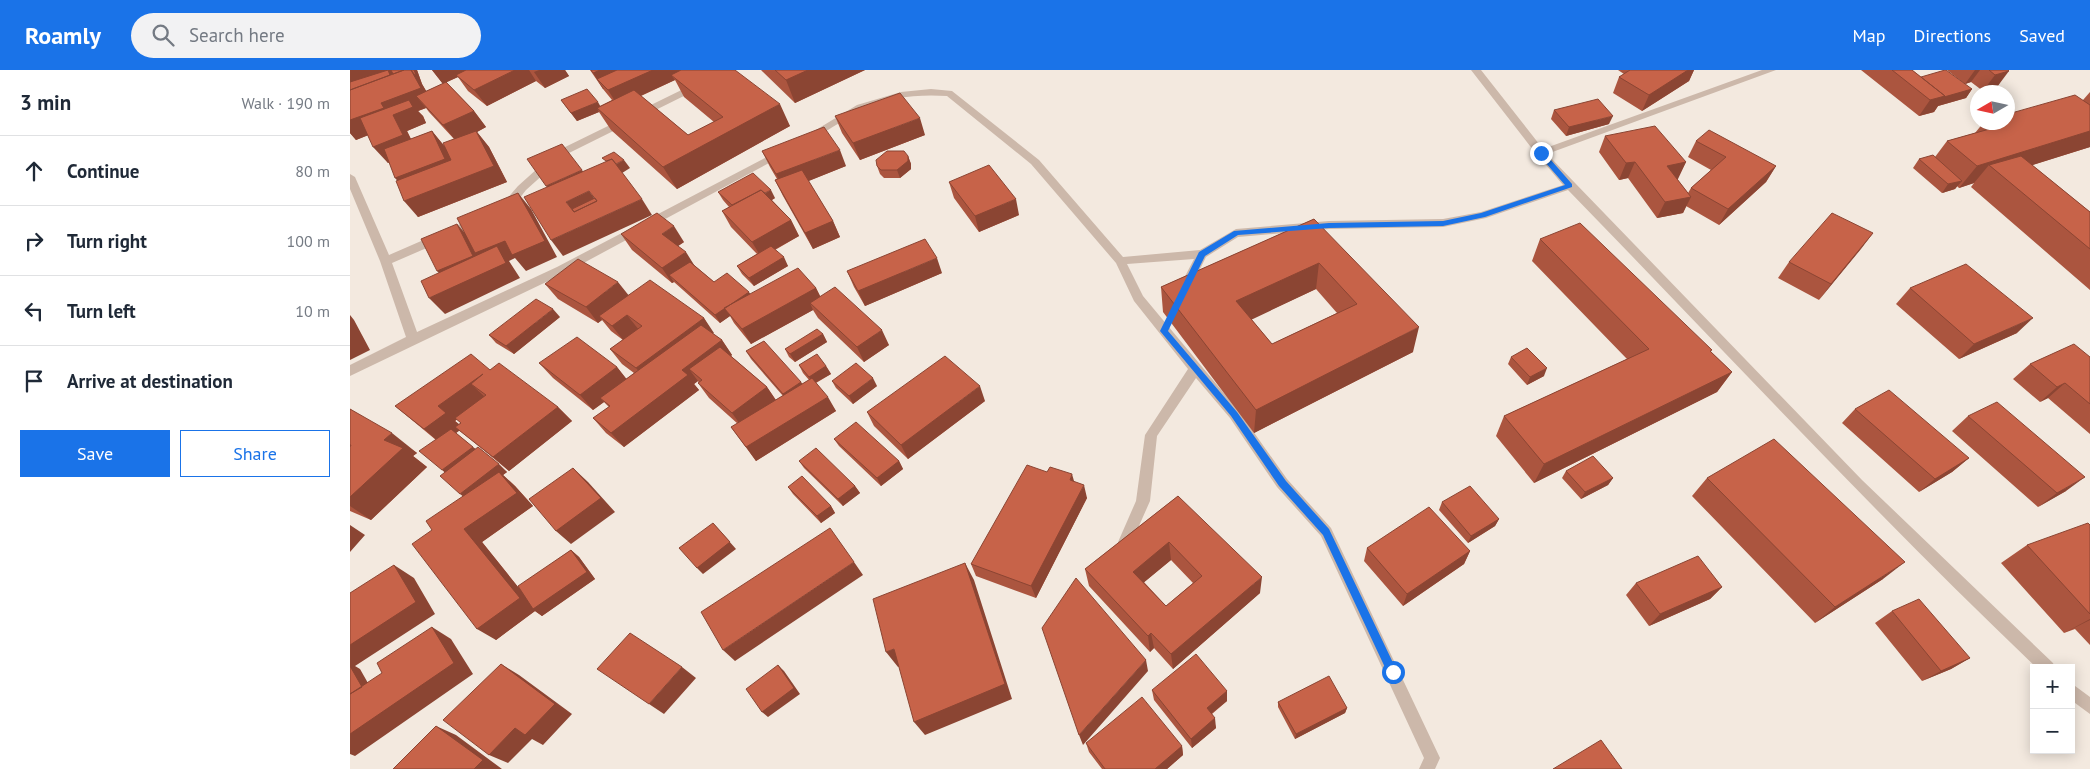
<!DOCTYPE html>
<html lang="en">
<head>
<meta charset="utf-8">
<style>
	body { margin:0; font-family:"PT Sans",sans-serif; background:#f2f2f3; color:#1f2937 }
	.controls { position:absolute; right:15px; bottom:15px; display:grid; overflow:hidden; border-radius:0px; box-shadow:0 2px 12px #0003 }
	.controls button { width:45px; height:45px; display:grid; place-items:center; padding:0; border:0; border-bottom:1px solid #e0e1e3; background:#fff; color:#1f2937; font:25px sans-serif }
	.compass { position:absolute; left:1620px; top:15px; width:45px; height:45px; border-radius:50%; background:#fff; box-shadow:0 2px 12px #0003; rotate:261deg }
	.stop { position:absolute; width:15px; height:15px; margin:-11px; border:4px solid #1a73e8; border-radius:50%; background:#fff }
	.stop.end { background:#1a73e8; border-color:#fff; box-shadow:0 1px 5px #0008 }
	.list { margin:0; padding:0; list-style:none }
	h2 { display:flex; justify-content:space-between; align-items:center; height:65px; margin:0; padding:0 20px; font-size:21px }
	h2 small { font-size:16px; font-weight:400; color:#747a83 }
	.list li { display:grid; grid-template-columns:32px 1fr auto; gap:15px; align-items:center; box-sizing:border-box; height:70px; padding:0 20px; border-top:1px solid #e0e1e3 }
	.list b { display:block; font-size:19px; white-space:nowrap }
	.list em { font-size:16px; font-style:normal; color:#747a83 }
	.actions { display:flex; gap:10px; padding:15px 20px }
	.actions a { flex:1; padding:11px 0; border:1px solid #1a73e8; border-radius:0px; text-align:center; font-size:18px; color:#1a73e8 }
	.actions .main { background:#1a73e8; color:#fff }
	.icon { flex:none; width:28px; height:28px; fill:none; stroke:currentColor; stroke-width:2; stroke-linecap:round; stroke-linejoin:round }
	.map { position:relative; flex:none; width:1740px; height:699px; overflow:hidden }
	header { display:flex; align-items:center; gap:30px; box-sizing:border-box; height:70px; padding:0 25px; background:#1a73e8; color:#fff }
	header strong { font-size:24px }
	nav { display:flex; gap:28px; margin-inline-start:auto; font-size:18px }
	.search { width:350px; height:45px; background:#f2f2f3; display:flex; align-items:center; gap:12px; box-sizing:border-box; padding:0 18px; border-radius:28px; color:#747a83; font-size:19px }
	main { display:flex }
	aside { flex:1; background:#fff }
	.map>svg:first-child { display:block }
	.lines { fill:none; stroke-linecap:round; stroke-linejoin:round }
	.minor { fill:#ccb8aa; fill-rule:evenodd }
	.wall { fill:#ab553f; fill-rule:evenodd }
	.shaded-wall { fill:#8b4533 }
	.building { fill:#c76349; stroke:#8b4533; fill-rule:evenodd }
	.route { fill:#1a73e8 }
</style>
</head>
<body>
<header>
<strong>Roamly</strong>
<div class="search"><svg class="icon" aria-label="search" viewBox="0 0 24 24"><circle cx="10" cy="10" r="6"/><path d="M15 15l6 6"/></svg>Search here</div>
<nav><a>Map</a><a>Directions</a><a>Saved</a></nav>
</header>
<main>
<aside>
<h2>3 min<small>Walk · 190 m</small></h2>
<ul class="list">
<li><svg class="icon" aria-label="ahead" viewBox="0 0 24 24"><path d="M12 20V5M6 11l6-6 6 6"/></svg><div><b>Continue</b></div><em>80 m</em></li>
<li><svg class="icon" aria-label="right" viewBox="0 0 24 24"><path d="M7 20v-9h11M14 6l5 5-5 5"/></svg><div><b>Turn right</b></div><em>100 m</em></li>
<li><svg class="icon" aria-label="left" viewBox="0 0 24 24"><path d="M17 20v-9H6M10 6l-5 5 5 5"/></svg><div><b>Turn left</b></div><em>10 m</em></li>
<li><svg class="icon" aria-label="arrive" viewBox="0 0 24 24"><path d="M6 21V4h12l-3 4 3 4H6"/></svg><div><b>Arrive at destination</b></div></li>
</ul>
<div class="actions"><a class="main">Save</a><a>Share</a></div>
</aside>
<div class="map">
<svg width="1740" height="699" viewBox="0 0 1740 699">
	<rect width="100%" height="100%" fill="#f3e9df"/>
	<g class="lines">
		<path class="minor" d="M365,0H376L362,12L215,85L176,120L162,138H154V132L168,116L207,81L356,8Z
			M1121,0H1131L1193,79L1412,0H1426L1197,84L1512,410L1703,593L1705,598H1687C1525,444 1374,280 1218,120L1136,148L1093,157L979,159L888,167L856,187L840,219L836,220L830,216L844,189L777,194L793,226L888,340L937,409L981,458L1090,688L1085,699H1069L1074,688L971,466L927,417L880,348L846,308L807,366L800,431L777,483L772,485L767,483L765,479L786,431L795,365L838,299L784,231L766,193L681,94L597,26C569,24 537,27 512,40C496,48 480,59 465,68L461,69L456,66L507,35L551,22L581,19L602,21L689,90L773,187L850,180L886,159L979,151L1093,149L1131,142L1213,115L1180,76Z
			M430,80L434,81V85L215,203L0,306V295L56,267L30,191L0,119V104L5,107L39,185L124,148L128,147L133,151L132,154L42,193L67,262L207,197Z
			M1721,613L1740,627V644L1721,630Z"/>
	</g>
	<path class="wall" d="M0,0H67L72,14L76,21L93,14L82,0H215L219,6L195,18L186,11L137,36L118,21L108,7L96,12L124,41L136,57L127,62L139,77L157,112L68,147L47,110L39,92L38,93L18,65L6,70L0,63ZM76,38L79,42L104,69L94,76L82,61L61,69L57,61L76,53L73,46L68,41Z
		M240,0H385L440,56L327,119L261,60L249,42L227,51L217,38L211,30L250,36L262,30L253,19ZM325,10L334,27L364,52L338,65L291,26Z
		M411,0H515L445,33Z
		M1268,0H1344L1339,11L1292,41L1263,23L1269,7L1274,4Z
		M1511,0H1562L1571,7L1622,19L1616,28L1588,36L1584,42L1569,46Z
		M1597,0H1658L1647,17L1633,21L1621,12L1615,14Z
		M1740,22V77L1682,95L1740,142V220L1621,117L1624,113L1609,118L1607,116L1605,119L1592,123L1563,98L1569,89L1585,87L1597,71L1625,63L1634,52H1658L1733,30Z
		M1204,40L1259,54L1216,66L1201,49Z
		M485,46L575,65L510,90L492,63Z
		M1255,66L1336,92L1327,109L1338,123L1341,118L1361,100L1338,87L1346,71L1426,96L1416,112L1369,155L1336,136L1333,143L1307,148L1278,108L1269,110L1249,82Z
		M412,81L496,96L458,111L483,151L490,167L463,179L433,126L425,110L427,109L420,97Z
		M558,86L561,94V99L550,108H534L530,104L527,96Z
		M599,112L669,145L629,162L604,128Z
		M368,122L425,128L422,130L441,150L449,166L425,180L438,196L404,216L392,204L387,196L407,184L381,157L372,141L379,137L373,130Z
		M964,149L1063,282L904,363L813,242L811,217ZM966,219L987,243L922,274L901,249Z
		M1523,163L1469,230L1428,208L1439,192Z
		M271,164L334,172L328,176L344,195L364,212L400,224L466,218L470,226L539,275L514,292L468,248L463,240L401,274L384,253L380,246L370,253L324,212L322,213L282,180Z
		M1190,169L1361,282L1382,302L1367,322L1184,413L1146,366L1154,346L1277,289L1182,191Z
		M497,201L592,203L515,236L504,217Z
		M195,214L278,225L354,248L363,264L372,270L382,285L381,286L417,317L426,330L433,326L401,289L396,281L451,312L452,314L459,310L453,303L449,295L476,296L481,304L466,313L486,341L406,391L381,357L388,354L359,328L348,313H349L348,311L344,314L349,320L274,377L256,363L243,348L259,337L254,332L243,340L203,308L189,293L267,297L276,309L284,303L272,294L260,279L273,270L261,261L252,250L248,253L208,229Z
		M1560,218L1667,263L1609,289L1546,234Z
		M210,247L164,284L146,273L139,265Z
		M473,264L477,272L445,292L439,287L435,279Z
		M1161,287L1194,306L1177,315L1158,294Z
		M1740,287V364L1698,328L1690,332L1663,309L1680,294Z
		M140,300L208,337L222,351L159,401L109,360L106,363L125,379L157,402L153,405L165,416L183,436L132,472L168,517L221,480L229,487L245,509L192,546L185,541L146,570L82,460L113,426L94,402L86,370L45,336ZM107,349L111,353L109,354L105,351Z
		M482,311L527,316L503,334L486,318Z
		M635,331L558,389L524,356L517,342Z
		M0,339L67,383L63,386L77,397L21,450L0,441Z
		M1505,339L1619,388L1602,402L1569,422L1492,353Z
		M1618,346L1716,421L1688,437L1602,361Z
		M484,369L549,391L553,399L531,416L489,376Z
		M449,391L505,416L510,423L493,436L454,398Z
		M1216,401L1263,408L1258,415L1231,429L1212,408Z
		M1357,408L1533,509L1465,553L1342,426Z
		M724,411L737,428L686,528L626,506L621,494Z
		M438,417L481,436L485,443L471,453L443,424Z
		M828,426L910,523L823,599L804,578L800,582L739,516L735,499ZM821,490L843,513L816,536L794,512Z
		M1092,432L1149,449L1145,456L1118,473L1089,440Z
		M1740,455V575L1725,559L1714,563L1651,493L1677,475Z
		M1017,478L1120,481L1114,494L1053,536L1014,491Z
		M1286,513L1372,517L1360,529L1299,556L1276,525Z
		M1542,541L1620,588L1601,599L1572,611L1525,553Z
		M802,620L877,621V631L862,644L866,658L842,678L804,630Z
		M928,632L997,638L995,643L945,669L928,637Z
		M736,673L832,676L833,685L817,699H752L739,682Z"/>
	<path class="shaded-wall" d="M0,0H67L72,14L84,34L66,26L76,38L68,41L73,46L76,53L57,61L67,82L38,93L23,77L47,54L6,70L0,63Z
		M82,0H123L106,5L108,7L93,14Z
		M165,0H179L186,11L137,36L124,20Z
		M189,0H215L219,6L195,18L184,2Z
		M250,0H345L321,5L325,10L268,36L258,20L247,9L254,19H253L243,3Z
		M458,0H515L445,33L436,10Z
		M1338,0H1344L1339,11L1292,41L1299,25Z
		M1625,0H1630L1621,12L1615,14Z
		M1659,1L1647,17L1633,21L1645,5Z
		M1622,19L1616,28L1588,36L1584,42L1569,46L1580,30Z
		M248,32L253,41L247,38L249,42L227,51L221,43Z
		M430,34L440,56L327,119L313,97Z
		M124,41L136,57L127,62L139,77L157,112L68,147L54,131L144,96L106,71L93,55Z
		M1263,46L1259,54L1216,66L1219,57Z
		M570,48L575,65L510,90L503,73Z
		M82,61L96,78L108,105L60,124L45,108Z
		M1740,61V77L1651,105L1639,95L1624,113L1609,118L1627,96Z
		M490,80L496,96L434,121L426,104Z
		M558,86L561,94V99L550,108L547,100Z
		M274,90L280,98L269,105L263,96Z
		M1285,92L1278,108L1269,110L1276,93Z
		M1336,92L1328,109L1309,112L1317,96Z
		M1426,96L1416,112L1369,155L1378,139Z
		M232,100L243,116L208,132L196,116Z
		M1612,111L1605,119L1592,123L1598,114Z
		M421,120L425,128L391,148L386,139Z
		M239,121L251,137L228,148L216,132Z
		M168,123L181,139L207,187L176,201L165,188L159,191L170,208L95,244L79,228L102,217L87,201L107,154L121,170Z
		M1341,127L1333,143L1307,148L1315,132Z
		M292,129L302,145L213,186L201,170Z
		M666,129L669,145L629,162L625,146Z
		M441,150L449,166L411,187L402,172Z
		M483,151L490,167L463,179L455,163Z
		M324,156L334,172L322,180L312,164Z
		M1523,163L1511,179L1469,230L1481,214Z
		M336,182L346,198L319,205L324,212L322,213L312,198Z
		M434,187L438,196L404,216L399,208Z
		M587,188L592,203L515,236L508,221Z
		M969,193L966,219L886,257V231Z
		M268,212L280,227L249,246L252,250L248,253L236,237Z
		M466,218L474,234L460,233L463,240L401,274L392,259Z
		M399,222L404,230L375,238Z
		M375,238L380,246L370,253L365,245Z
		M203,239L210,247L164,284L156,276Z
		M0,245L4,250L20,280L0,290Z
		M277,245L289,260L274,271L262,256Z
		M354,248L364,263L298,313L286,298Z
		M1683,248L1667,263L1609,289L1624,274Z
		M1069,257L1063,282L904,363L906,340Z
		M532,260L539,275L514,292L507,277Z
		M473,264L477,272L445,292L440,284Z
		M372,270L382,285L351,309L339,299L348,311L344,314L349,320L274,377L261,363L332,300Z
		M476,296L481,304L463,314L459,307Z
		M267,297L279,312L250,328L254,332L243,340L230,325Z
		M1197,298L1194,306L1177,315L1180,307Z
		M1382,302L1367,322L1184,413L1194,394Z
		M133,304L121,314L136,328L105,351L113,358L91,374L74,359L88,336Z
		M523,308L527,316L503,334L499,326Z
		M451,312L456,320L437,332L433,324Z
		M1715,313L1698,328L1690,332L1707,317Z
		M630,316L635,331L558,389L551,375Z
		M417,317L427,332L392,357L382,343Z
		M478,327L486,341L406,391L396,377Z
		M208,337L222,351L159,401L143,387Z
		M42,363L67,383L63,386L77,397L21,450L0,436V427L34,370Z
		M123,377L132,384L101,407L92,400Z
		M1619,388L1602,402L1569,422L1585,409Z
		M549,391L553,399L531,416L527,408Z
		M149,394L157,402L153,405L165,416L183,436L132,472L185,538L221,480L229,487L245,509L192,546L185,541L146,570L127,559L114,459L119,431L110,424Z
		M223,398L238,412L265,442L221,474L206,461Z
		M722,404L726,418L720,410Z
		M1735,407L1716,421L1688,437L1707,423Z
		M1263,408L1258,415L1231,429L1235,422Z
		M734,415L737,428L686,528L681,516Z
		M505,416L510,423L493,436L488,429Z
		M481,436L485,443L471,453L467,446Z
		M1149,449L1145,456L1118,473L1121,466Z
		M363,453L386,479L353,504L347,498Z
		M0,455L15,465L0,482Z
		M819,472L821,490L786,519L783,502Z
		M1120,481L1114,494L1053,536L1057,524Z
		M504,492L513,505L385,591L373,580Z
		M1555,492L1533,509L1465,553L1485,537Z
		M615,493L624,510L662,629L575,665L564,652Z
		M44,495L64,508L85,544L5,596L10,599L27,629L0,647V575Z
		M912,507L910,523L823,599L821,584Z
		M1372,517L1360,529L1299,556L1310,544Z
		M1740,549V550L1714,563Z
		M82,557L101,569L123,604L5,686L0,684V664Z
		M801,563L804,578L800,582L798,566Z
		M544,579L555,594L548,597L536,582Z
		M1620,588L1601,599L1572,611L1591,601Z
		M796,590L798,601L733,675L729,665Z
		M151,594L169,605L222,644L193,675L182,669L158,693L139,685Z
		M428,595L434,601L450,624L418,647L412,642Z
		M332,597L346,608L314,644L299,634Z
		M877,621V631L857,647V638Z
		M997,638L995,643L945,669L946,664Z
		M865,648L866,658L842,678L841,669Z
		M86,656L106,665L152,699H124Z
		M832,676L833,685L817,699H805Z"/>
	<path class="building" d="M38,0L40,5L0,20V12Z
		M41,0H54L43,4Z
		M54,0H61L71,18L31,33L34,38L0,50V20Z
		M61,0H64L66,5H65Z
		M116,0H165L124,20L106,5Z
		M241,0H250L243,3Z
		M267,0H303L258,20L247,9Z
		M331,0H385L430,34L313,97L247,38L284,20L338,65L373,47L321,5Z
		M425,0H458L436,10Z
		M1280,0H1338L1299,25L1269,7Z
		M1542,0H1562L1595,26L1580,30Z
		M1595,0H1596L1622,19L1594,27L1595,26L1571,7Z
		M1639,0H1658L1659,1L1645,5Z
		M96,12L124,41L93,55L66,26Z
		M237,19L248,32L221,43L211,30Z
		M550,23L570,48L503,73L485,46Z
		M1725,25L1740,35V61L1627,96L1597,71L1643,58L1637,52H1658V44Z
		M1248,29L1263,46L1219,57L1204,40Z
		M59,30L63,37L43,45L53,65L23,77L10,48Z
		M1305,56L1336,92L1317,96L1341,127L1315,132L1285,92L1276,93L1255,66Z
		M474,57L490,80L426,104L412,81Z
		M1359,60L1426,96L1378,139L1341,118L1376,87L1346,71Z
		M82,61L95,89L45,108L34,79Z
		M126,61L144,96L54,131L46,111L101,90L93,73Z
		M212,74L232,100L196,116L177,89Z
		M537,81H554L558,86V91L547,100H531L527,96L526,90Z
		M264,82L274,90L266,94L262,89L256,91L252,88Z
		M1583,85L1612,111L1598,114L1569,89Z
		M1671,86L1740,142V179L1639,95Z
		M262,89L292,129L201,170L174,127ZM239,121L247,131L224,142L216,132Z
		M639,95L666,129L625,146L599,112Z
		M452,100L483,151L455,163L425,110Z
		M403,103L421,120L415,123L411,120L382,135L368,122Z
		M411,120L441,150L402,172L372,141Z
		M168,123L195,171L162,185L155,171L125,183L107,148Z
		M245,128L247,131L224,142L222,139Z
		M307,143L324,156L312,164L336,182L312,198L271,164Z
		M1482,143L1523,163L1481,214L1439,192Z
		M964,149L1069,257L906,340L811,217ZM969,193L1007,234L922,274L886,231Z
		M1230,153L1362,280L1360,281L1382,302L1194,394L1154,346L1299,279L1190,169Z
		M107,154L123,186L87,201L71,169Z
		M575,169L587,188L508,221L497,201Z
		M147,176L156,193L79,228L71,211Z
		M421,176L434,187L399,208L387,196Z
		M228,189L268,212L236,237L195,214Z
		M340,192L364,212L377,203L399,222L365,245L319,205Z
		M1616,194L1683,248L1624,274L1560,218Z
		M448,198L466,218L392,259L374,238Z
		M300,210L354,248L286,298L260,279L292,256L277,245L262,256L249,246Z
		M485,217L532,260L507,277L460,233Z
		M186,229L203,239L156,276L139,265Z
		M351,255L372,270L332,300L338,305L261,363L243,348L260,336L250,328Z
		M467,259L473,264L440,284L435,279Z
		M227,267L267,297L230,325L189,293Z
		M414,271L451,312L433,324L396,281Z
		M1724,274L1740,287V334L1715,313L1707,317L1680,294Z
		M370,277L417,317L382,343L348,313L352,310L339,299Z
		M1177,278L1197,298L1180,307L1161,287Z
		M121,284L140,300L149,293L208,337L143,387L105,357L111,353L105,348L136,325L121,314L133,304L88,336L96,343L74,359L45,336Z
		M467,284L476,296L459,307L449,295Z
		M595,286L630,316L551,375L517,342Z
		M506,293L523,308L499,326L482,311Z
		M462,308L478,327L396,377L381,357Z
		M1539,320L1619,388L1585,409L1505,339Z
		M1647,332L1735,407L1707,423L1618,346Z
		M0,339L42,363L34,370L53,378L0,427V377L1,375H0Z
		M506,352L549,391L527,408L484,369Z
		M101,359L123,377L92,400L69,381Z
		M1424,369L1555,492L1485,537L1357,408Z
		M128,377L149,394L110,424L90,406Z
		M466,378L505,416L488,429L449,391Z
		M1243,386L1263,408L1235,422L1216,401Z
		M677,395L697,402L700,397L722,404L720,410L734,415L681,516L621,494Z
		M223,398L251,428L206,461L179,429Z
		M149,402L167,423L114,459L170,528L127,559L62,474L82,460L76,451Z
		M452,406L481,436L467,446L438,417Z
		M1120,416L1149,449L1121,466L1092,432Z
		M828,426L912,507L821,584L801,563L798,566L735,499ZM819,472L852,506L816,536L783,502Z
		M1079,437L1120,481L1057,524L1017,478Z
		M363,453L380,472L347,498L329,478Z
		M1738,453L1740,455V544L1677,475Z
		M480,458L504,492L373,580L351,542Z
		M221,480L237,502L183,539L168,516Z
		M1348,486L1372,517L1310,544L1286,513Z
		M615,493L655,614L564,652L544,579L536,582L523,529Z
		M44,495L66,532L0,575V523Z
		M726,508L796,590L729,665L692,558Z
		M1569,529L1620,588L1591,601L1542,541Z
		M82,557L104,593L0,664V624L32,603L27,593Z
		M280,563L332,597L299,634L247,599Z
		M846,584L877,621L857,638L865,648L841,669L802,620Z
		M151,594L205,634L175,665L165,658L139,685L93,650Z
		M428,595L444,618L412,642L396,619Z
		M0,596L12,617L0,624Z
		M979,606L997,638L946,664L928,632Z
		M792,627L832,676L805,699H755L736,673Z
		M86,656L133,690L124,699H43Z
		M1251,670L1272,699H1203Z"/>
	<path class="route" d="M1188,81H1193L1222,114V117L1135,147L1093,156L979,158L888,165L855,186L818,261L887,342L936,411L979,459L1046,599V606L1043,607L1039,606L973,465L929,416L881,346L810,261L849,182L884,161L979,153L1093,151L1131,143L1215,115L1188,84Z"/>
</svg>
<div class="controls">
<button>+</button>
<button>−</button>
</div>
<svg class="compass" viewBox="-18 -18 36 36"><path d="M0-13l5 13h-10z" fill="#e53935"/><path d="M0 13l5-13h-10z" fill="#747a83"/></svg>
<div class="stop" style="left:1043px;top:602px"></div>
<div class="stop end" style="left:1191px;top:83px"></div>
</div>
</main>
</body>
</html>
